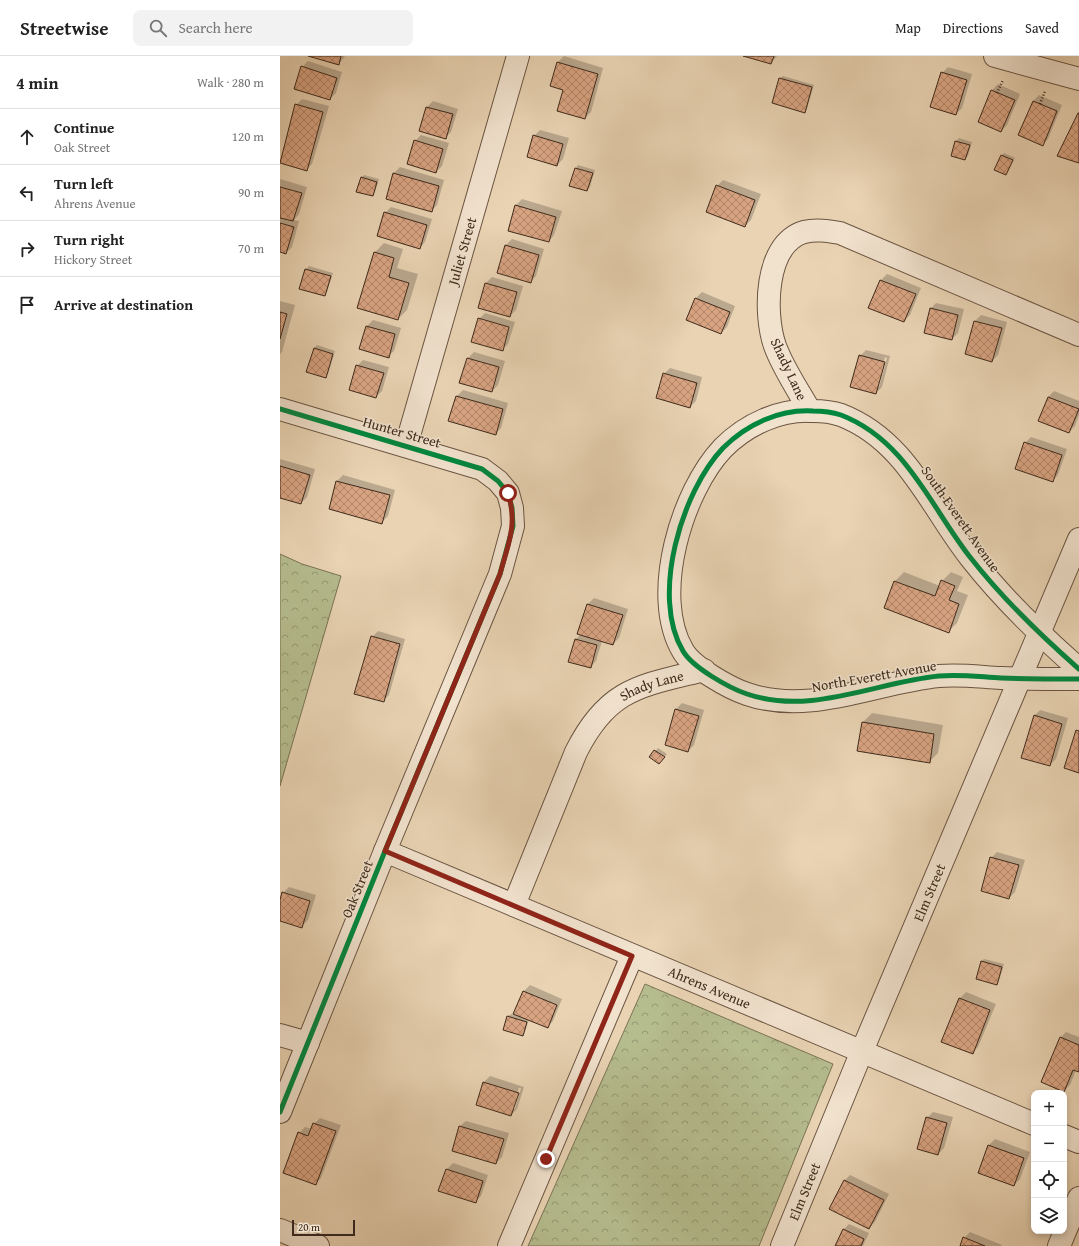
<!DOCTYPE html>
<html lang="en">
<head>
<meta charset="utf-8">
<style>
	body { margin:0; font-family:"Gentium Book Plus",serif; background:#f2f2f2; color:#222 }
	.controls { position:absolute; right:12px; bottom:12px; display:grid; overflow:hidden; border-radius:8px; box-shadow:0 2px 6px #0003 }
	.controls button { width:36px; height:36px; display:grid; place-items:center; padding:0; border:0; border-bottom:1px solid #e0e0e0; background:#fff; color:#222; font:20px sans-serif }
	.scale { position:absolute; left:12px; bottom:10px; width:63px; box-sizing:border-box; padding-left:4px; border:2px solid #3f2a1b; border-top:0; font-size:11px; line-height:14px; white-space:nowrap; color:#3f2a1b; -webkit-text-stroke:3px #f1e2ce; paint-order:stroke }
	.stop { position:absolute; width:12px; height:12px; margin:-9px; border:3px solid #8f2418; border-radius:50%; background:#fff }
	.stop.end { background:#8f2418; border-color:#fff; box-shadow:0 1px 4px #0008 }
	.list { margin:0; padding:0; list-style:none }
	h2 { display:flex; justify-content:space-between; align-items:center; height:52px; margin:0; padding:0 16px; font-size:17px }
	h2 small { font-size:13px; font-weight:400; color:#767676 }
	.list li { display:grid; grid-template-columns:26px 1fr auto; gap:12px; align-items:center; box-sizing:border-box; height:56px; padding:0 16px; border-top:1px solid #e0e0e0 }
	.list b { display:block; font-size:15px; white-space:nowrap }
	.list p { margin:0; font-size:13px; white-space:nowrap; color:#767676 }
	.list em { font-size:13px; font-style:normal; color:#767676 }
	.icon { flex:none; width:22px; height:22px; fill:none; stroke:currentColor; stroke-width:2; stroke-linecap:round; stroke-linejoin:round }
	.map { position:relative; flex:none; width:799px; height:1190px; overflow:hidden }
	header { display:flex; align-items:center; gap:24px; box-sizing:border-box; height:56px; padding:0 20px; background:#fff; border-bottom:1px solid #e0e0e0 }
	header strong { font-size:19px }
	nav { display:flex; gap:22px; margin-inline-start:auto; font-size:14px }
	.search { width:280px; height:36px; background:#f2f2f2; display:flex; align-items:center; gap:10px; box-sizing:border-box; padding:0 14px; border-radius:8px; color:#767676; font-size:15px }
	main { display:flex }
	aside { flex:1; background:#fff }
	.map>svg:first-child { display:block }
	.forest { fill:url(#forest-crowns); stroke:#7a7354 }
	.shadow { fill:#0003; fill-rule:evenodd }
	.building { fill:url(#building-cross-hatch); stroke:#3f2a1b }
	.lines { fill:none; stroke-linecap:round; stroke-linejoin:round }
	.minor-casing { stroke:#6a5441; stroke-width:24 }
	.tertiary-casing { stroke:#6a5441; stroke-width:24 }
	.path { stroke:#3f2a1b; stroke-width:2.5; stroke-dasharray:1 2; stroke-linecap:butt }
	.minor { stroke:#f1e2ce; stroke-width:22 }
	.tertiary { stroke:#f1e2ce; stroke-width:22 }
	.cycleway-casing { stroke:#f1e2ce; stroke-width:8 }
	.cycleway { stroke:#00873e; stroke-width:5 }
	.route { stroke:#8f2418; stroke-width:5 }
	.labels { text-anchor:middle; stroke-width:3; stroke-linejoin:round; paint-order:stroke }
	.street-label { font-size:14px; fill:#3f2a1b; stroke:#f1e2ce }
</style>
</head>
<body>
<header>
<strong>Streetwise</strong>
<div class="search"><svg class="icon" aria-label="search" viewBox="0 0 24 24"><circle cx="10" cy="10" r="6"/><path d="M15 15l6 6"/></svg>Search here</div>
<nav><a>Map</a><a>Directions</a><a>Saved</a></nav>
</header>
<main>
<aside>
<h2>4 min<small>Walk · 280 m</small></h2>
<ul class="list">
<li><svg class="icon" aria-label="ahead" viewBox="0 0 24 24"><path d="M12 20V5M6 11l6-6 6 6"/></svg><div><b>Continue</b><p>Oak Street</p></div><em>120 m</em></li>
<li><svg class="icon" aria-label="left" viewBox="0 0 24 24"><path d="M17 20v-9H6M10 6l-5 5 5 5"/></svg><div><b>Turn left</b><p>Ahrens Avenue</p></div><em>90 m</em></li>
<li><svg class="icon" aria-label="right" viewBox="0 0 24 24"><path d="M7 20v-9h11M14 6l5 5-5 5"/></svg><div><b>Turn right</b><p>Hickory Street</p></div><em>70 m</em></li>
<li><svg class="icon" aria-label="arrive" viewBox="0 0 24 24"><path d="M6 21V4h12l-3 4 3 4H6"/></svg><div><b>Arrive at destination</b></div></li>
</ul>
</aside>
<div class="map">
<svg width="799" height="1190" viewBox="0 0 799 1190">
	<defs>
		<pattern id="forest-crowns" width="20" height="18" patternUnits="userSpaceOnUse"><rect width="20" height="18" fill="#b5bc8e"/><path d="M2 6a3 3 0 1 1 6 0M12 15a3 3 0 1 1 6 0" fill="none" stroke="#959973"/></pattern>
		<pattern id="building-cross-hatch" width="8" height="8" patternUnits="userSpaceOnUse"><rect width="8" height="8" fill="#d8a381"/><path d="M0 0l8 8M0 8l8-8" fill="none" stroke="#b18569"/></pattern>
	</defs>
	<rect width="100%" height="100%" fill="#e9d3b3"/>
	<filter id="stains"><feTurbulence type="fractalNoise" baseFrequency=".005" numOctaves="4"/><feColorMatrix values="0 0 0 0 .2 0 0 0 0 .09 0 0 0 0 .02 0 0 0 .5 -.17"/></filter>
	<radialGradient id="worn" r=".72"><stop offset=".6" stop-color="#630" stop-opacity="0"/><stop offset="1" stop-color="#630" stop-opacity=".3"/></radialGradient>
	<path class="forest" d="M0,498L22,508L61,520L0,730Z
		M365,928L553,1008L479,1190H248Z"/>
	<path class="shadow" d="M32,0H65L59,8Z
		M284,0L323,12L311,56L305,62L284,33L278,6Z
		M467,0H497L491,7Z
		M28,5L62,16L56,37L50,43L22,11Z
		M668,11L692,18L682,52L676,58L662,17Z
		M503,20L534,29L527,53L525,56L500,22Z
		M718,28L740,38L727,69L721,75L699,66L712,34Z
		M759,39L782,49L768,83L762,89L753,45Z
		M22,43L49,50L32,108L26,114L0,106L16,49Z
		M153,45L178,53L171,76L165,82L147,51Z
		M260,74L289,82L283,103L277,109L254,80Z
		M141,79L169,87L162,110L156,116L135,85Z
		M679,82L692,86L688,100L685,103L672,99L676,85Z
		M724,97L735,102L726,118L721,100Z
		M298,109L315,114L310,131L307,134L290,129L296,112Z
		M120,111L164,124L157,149L151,155L114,117Z
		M84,119L99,123L95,136L93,139L81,122Z
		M0,123L27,131L19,158L14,164L19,165L12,191L6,197L0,195Z
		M443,124L481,138L471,164L465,170L437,130Z
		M242,143L282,155L274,179L269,185L229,174L236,149Z
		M111,151L152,163L145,186L140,192L105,157Z
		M232,183L264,193L256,220L250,226L226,189Z
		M104,187L123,193L117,212L138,218L127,254L118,263L79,252L95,196Z
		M29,210L53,217L47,236L45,239L21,232L26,213Z
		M607,218L641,232L630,259L624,265L589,251L601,224Z
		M212,221L243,230L236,254L230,260L206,227Z
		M422,236L455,250L447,271L441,277L416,242Z
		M0,245L15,249L2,296L0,298Z
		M656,247L684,253L678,277L672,283L650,253Z
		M205,257L235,266L228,288L222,294L199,263Z
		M701,259L727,266L718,299L712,305L686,298L695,265Z
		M93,264L121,272L114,295L108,300L87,270Z
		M37,289L55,295L48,318L45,321L34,292Z
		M586,294L610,300L602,331L596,337L580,300ZM605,301L607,302L599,331H597Z
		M194,296L225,305L218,329L212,335L181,326L188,302Z
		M83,304L109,311L102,335L96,341L77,310Z
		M390,312L422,321L416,345L410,351L384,318Z
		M183,334L228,347L221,372L215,378L177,340Z
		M774,335L799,345V359L795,370L789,376L768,341Z
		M751,381L787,393L778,419L772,425L745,387Z
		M0,403L35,413L27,441L21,447L0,441Z
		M63,419L115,434L108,460L102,466L57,425Z
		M624,516L660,530L662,525L671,516L683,521L677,535L688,539L677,567L668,576L605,552L615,525Z
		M314,542L348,553L339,582L333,588L322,585L316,605L310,611L289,605L296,583L301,578H299L308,548Z
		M98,575L125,583L109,639L103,645L92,581Z
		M402,647L424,654L414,689L408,695L396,653Z
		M760,654L788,662L776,703L770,709L754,660Z
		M592,657L663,669L658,697L649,706L583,666Z
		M378,692L387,698L382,704L370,701Z
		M717,796L745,804L735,836L729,842L711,802Z
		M9,831L36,839L28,864L22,870L0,864V847L3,837Z
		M704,903L724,908L719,925L717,928L702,905Z
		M250,929L282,943L273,965L267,971L249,963L245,976L243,979L228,960L231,958L234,959L244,935Z
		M686,936L716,948L698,991L692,997L662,985L680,942Z
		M786,976L799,981V1015L796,1014L790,1029L784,1035L780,982Z
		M210,1020L244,1031L237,1053L231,1059L197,1048L204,1026ZM239,1032H241L235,1053H233Z
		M653,1056L673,1061L664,1092L658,1098L647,1062Z
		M40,1062L61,1069L41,1122L35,1128L19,1077L25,1071L32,1073L34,1068Z
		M186,1065L229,1077L222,1101L216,1107L180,1070Z
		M715,1083L750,1096L740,1123L734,1129L709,1089Z
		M173,1107L208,1119L201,1140L195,1146L167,1113Z
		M570,1119L609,1138L595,1166L589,1172L564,1125Z
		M569,1168L589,1177L583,1190H556L563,1174Z
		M690,1176L722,1189L721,1190H681L684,1182Z"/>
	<path class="building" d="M28,0H61L59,9Z
		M463,0H494L491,8Z
		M277,6L318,18L305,63L277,55L283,34L270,30Z
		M21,10L57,22L50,44L14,33Z
		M661,16L687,24L676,59L650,51Z
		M499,22L532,31L525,57L492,47Z
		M711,34L735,44L721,76L698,66Z
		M753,45L777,55L763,90L738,79Z
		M15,48L43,56L27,115L0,107Z
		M146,51L173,58L166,83L139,75Z
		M798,57H799V107L777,100Z
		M253,79L283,88L277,110L247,101Z
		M134,84L163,93L156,117L127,108Z
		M675,85L690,89L685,104L671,100Z
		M721,99L733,104L726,119L714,114Z
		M295,112L313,117L307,135L289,130Z
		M113,117L159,130L152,156L106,143Z
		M81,121L97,126L93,140L76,136Z
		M436,129L475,144L465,171L426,156Z
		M0,131L22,137L13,165L0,162Z
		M235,149L276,161L269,186L228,175Z
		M104,156L147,169L140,193L97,180Z
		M0,167L14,171L6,198L0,196Z
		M225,189L259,199L251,227L217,217Z
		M94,196L114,202L109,221L129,227L118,264L77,252Z
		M25,213L51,220L45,240L19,233Z
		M600,224L636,238L624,266L588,252Z
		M205,227L237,236L230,261L198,252Z
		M415,242L450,256L441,278L406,264Z
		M650,252L678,259L672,284L644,277Z
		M0,256L7,258L0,283Z
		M198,262L229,271L223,295L191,286Z
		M694,265L722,272L712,306L685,298Z
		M86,270L115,278L109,302L79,293Z
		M34,292L53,298L46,322L26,316Z
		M579,299L605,306L596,338L570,331Z
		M187,302L219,311L212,336L179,327Z
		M76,309L104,317L96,342L69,334Z
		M383,317L417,327L410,352L376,342Z
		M176,340L223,353L216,379L168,365Z
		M768,341L799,353L789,377L758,365Z
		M744,386L782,399L773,426L735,413Z
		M0,410L30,419L21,448L0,442Z
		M56,425L110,439L102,468L49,453Z
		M661,524L675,530L669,544L679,548L669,577L604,552L614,525L655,540Z
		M307,548L343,559L333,589L297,578Z
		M91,580L120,588L104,646L74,638Z
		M295,583L317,589L311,612L288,606Z
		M395,653L419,660L408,696L385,689Z
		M754,659L782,668L770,710L741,702Z
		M582,666L654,678L650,707L577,695Z
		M796,674L799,675V717L784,712Z
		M374,694L385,701L379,708L369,701Z
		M710,801L739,809L729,843L701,835Z
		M2,836L30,845L22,872L0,865V844Z
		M701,905L722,911L717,929L696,923Z
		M243,935L277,949L268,972L233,958Z
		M679,942L710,954L693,998L661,986Z
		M227,960L247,966L243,980L223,974Z
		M780,981L799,989V1016L793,1014L784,1036L761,1026Z
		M203,1026L239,1037L231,1060L196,1049Z
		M646,1061L667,1067L658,1099L637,1093Z
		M33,1067L56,1075L36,1129L3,1117L18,1076L28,1080Z
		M179,1070L224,1083L216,1108L172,1095Z
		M708,1089L744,1102L734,1130L698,1117Z
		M166,1113L203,1125L196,1147L158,1135Z
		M564,1124L604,1144L589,1173L549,1153Z
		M563,1173L584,1183L581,1190H555Z
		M683,1181L705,1190H680Z"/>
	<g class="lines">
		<defs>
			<g id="minor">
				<path d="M0,353L202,413L218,425L228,437L232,452L233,470L220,518L105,795L0,1056"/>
				<path d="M530,355C518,334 503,312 495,290C484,259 484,188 524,176C536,173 548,175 560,177L799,279"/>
				<path id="s1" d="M126,390L238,0"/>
				<path d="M799,613C759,578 722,542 690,501C650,450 626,384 561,359C552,356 543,355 533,355C500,353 467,368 443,392C402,435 370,540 403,595C412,611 449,632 467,638C531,660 596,626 659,620C680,618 701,621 721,622C746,623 773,623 799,623"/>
				<path id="s2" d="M105,795L754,1068"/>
				<path id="s3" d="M234,849L296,696C328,632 360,630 424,614"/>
				<path d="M0,979L28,987"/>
				<path d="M784,1080L799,1086"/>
				<path d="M0,1174L38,1190"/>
				<path d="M229,1190L352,900"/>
				<path id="s4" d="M502,1190L582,995L799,483"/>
				<path d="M779,1190L799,1142"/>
			</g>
			<path id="tertiary" d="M715,0L799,23"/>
		</defs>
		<use href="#minor" class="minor-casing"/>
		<use href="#tertiary" class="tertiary-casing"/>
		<path class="path" d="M717,37L723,24
			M760,48L765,35"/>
		<use href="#minor" class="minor"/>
		<use href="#tertiary" class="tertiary"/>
		<defs>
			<path id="cycleway" d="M0,353L202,413L218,425L228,437L232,452L233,470L220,518L105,795L0,1056
				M799,613C759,578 722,542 690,501C650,450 626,384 561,359C552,356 543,355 533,355C500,353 467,368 443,392C402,435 370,540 403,595C412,611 449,632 467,638C531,660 596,626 659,620C680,618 701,621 721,622C746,623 773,623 799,623"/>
		</defs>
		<use href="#cycleway" class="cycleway-casing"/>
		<use href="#cycleway" class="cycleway"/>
	</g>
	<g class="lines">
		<path class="route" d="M228,437C238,469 228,488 220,518L105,795L352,900L266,1103"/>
	</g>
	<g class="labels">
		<g class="street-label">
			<text dy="5" stroke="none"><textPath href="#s1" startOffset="203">Juliet Street</textPath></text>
			<text transform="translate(509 313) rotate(65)" y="5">Shady Lane</text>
			<text transform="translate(122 376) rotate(16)" y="5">Hunter Street</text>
			<text transform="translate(681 463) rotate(55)" y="5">South Everett Avenue</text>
			<text transform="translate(594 620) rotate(-10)" y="5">North Everett Avenue</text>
			<text dy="5" stroke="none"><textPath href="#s3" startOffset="270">Shady Lane</textPath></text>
			<text transform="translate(77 833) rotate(-68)" y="5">Oak Street</text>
			<text dy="5" stroke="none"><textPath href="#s4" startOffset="383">Elm Street</textPath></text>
			<text dy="5" stroke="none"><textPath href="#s2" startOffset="352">Ahrens Avenue</textPath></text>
			<text dy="5" stroke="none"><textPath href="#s4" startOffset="59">Elm Street</textPath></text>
		</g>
	</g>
	<rect width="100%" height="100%" filter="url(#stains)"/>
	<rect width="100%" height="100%" fill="url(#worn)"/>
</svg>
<div class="controls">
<button>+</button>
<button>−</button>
<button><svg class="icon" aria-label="locate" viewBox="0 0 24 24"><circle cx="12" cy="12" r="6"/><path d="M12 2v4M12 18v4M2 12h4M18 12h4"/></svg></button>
<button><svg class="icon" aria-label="layers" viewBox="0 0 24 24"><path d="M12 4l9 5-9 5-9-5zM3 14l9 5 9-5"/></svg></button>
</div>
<div class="scale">20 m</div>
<div class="stop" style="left:228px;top:437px"></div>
<div class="stop end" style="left:266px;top:1103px"></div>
</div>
</main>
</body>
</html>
